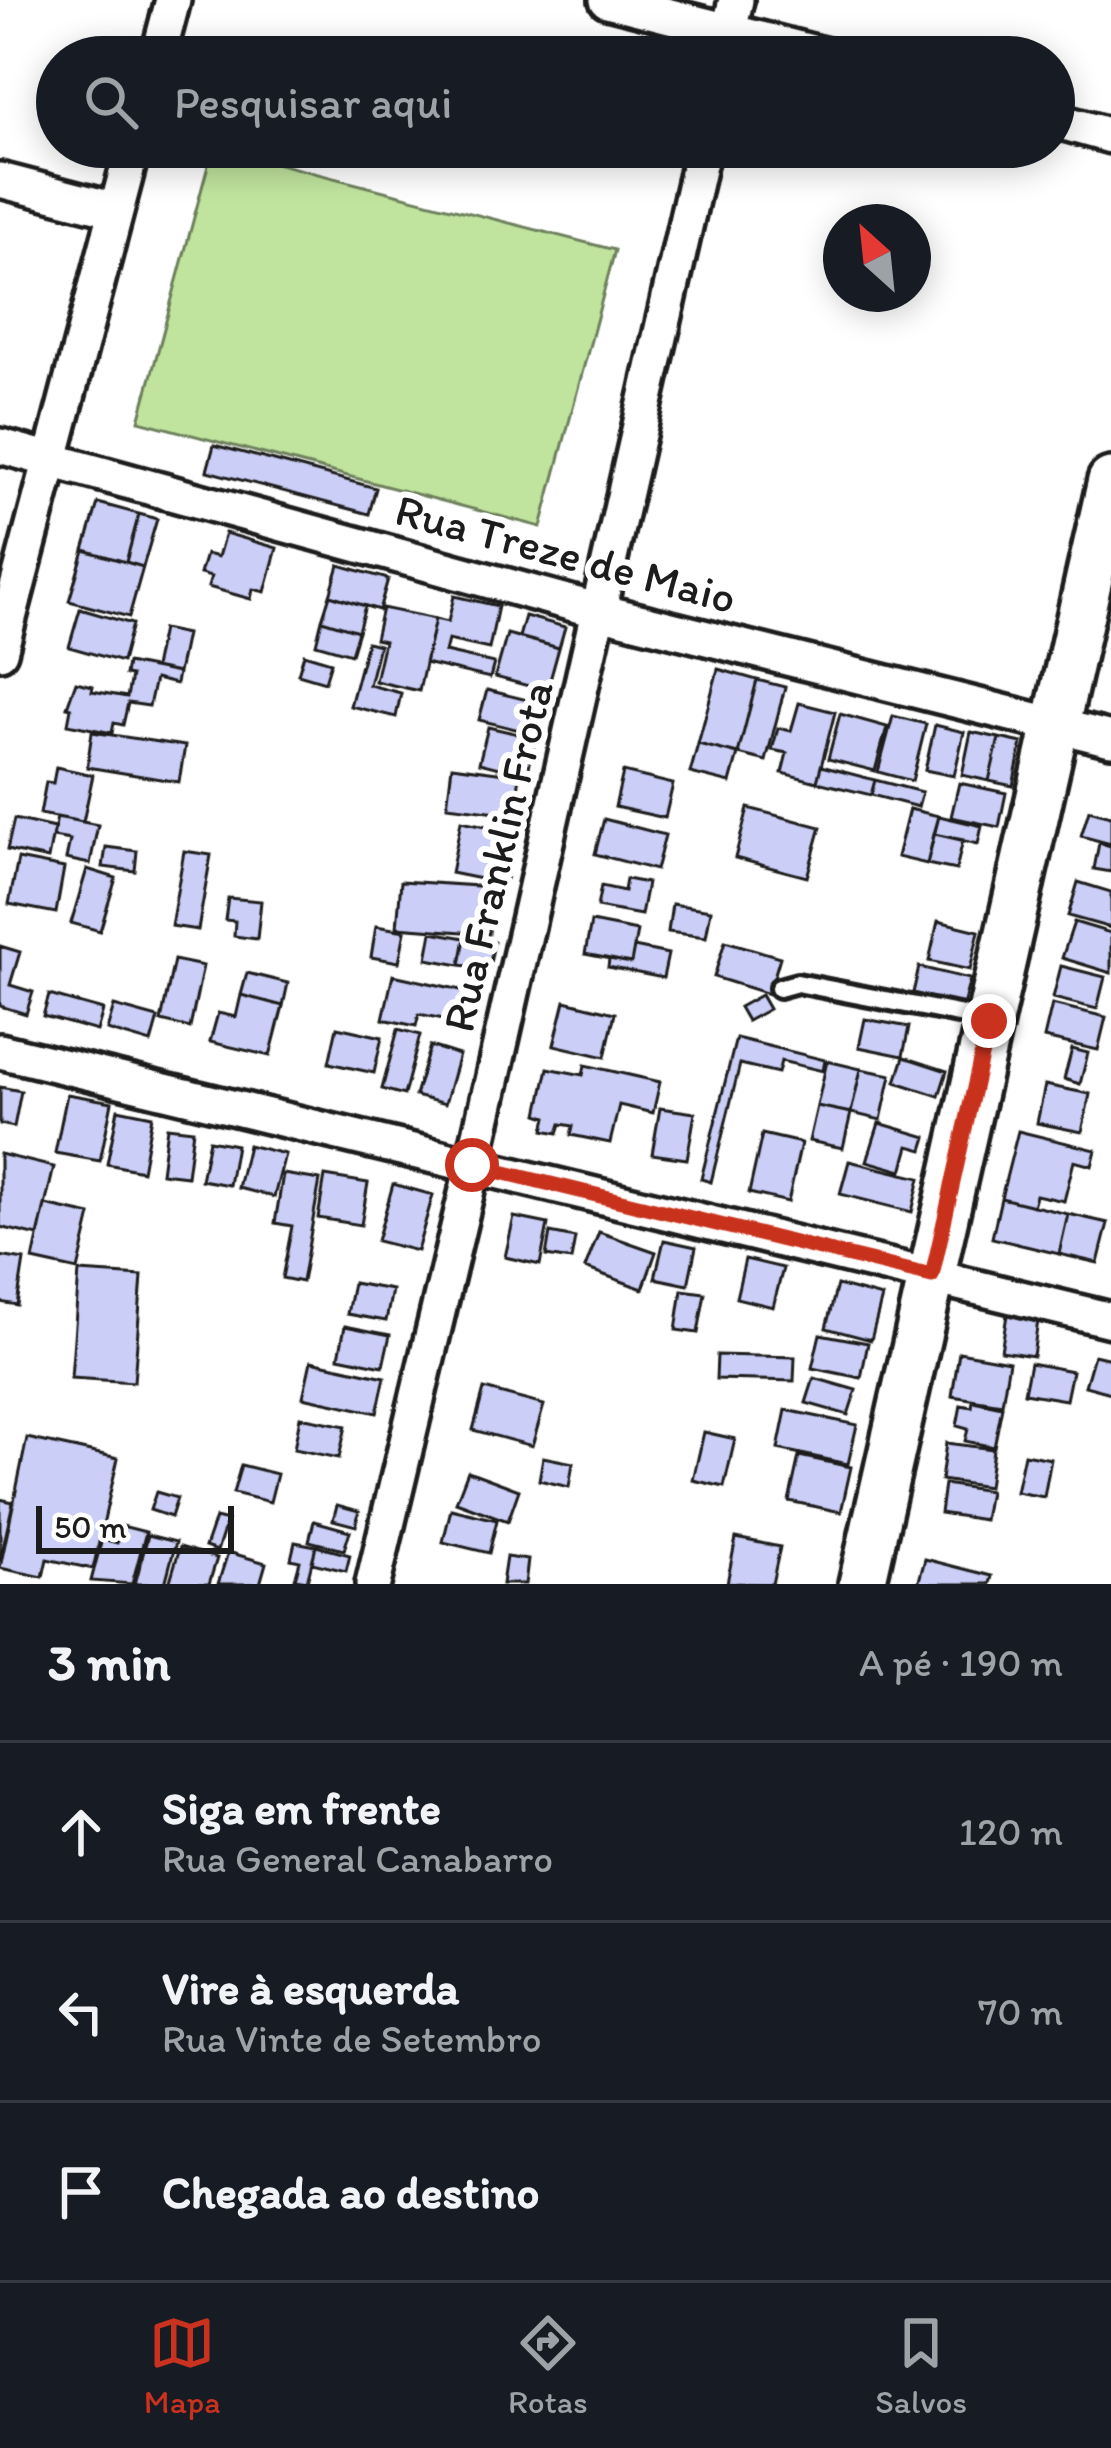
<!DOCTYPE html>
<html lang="pt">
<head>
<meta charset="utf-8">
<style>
	body { margin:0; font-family:Itim,sans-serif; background:#242831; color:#f1f3f6 }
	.compass { position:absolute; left:823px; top:204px; width:108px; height:108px; border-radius:50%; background:#171b24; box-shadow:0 6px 30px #0003; rotate:333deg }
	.scale { position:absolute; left:36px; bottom:30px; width:198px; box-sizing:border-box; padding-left:12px; border:6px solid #1c1c1c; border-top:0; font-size:33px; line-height:42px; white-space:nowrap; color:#1c1c1c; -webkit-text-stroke:9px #fff; paint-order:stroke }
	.stop { position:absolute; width:36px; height:36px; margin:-27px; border:9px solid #c8321e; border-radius:50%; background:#fff }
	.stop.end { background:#c8321e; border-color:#fff; box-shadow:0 3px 12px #0008 }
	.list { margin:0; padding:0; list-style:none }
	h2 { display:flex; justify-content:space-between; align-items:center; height:156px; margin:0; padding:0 48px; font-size:51px }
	h2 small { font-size:39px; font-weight:400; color:#9ea1a6 }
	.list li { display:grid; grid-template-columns:78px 1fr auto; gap:36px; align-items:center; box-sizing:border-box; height:180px; padding:0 48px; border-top:3px solid #363941 }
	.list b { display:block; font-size:45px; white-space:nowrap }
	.list p { margin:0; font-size:39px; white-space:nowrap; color:#9ea1a6 }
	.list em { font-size:39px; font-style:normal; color:#9ea1a6 }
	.icon { flex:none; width:66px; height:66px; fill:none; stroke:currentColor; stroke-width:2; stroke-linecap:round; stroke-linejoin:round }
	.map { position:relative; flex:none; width:1111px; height:1584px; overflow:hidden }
	.search { position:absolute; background:#171b24; box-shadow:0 6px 30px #0003; left:36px; right:36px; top:36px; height:132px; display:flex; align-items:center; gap:30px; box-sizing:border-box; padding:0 42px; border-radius:66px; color:#9ea1a6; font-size:45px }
	.sheet { height:696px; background:#171b24 }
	nav { display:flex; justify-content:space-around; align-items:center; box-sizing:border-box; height:168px; border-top:3px solid #363941; background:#171b24; font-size:33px; color:#9ea1a6 }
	nav a { display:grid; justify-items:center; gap:6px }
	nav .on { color:#c8321e }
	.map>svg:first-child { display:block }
	.green { fill:#c0e49e; stroke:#6e805d; stroke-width:3 }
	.building { fill:#cbcef7; stroke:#1c1c1c; stroke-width:3 }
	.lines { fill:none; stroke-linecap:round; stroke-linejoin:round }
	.lane-casing { stroke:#1c1c1c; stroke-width:26 }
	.street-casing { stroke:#1c1c1c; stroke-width:42 }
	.secondary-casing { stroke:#1c1c1c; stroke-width:54 }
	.lane { stroke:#fff; stroke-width:16 }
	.street { stroke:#fff; stroke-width:33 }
	.secondary { stroke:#fff; stroke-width:45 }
	.route { stroke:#c8321e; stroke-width:15 }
	.labels { text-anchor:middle; stroke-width:12; stroke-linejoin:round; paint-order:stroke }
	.street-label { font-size:45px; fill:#1c1c1c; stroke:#fff }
</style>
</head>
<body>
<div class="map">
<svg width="1111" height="1584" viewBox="0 0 1111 1584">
	<rect width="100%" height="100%" fill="#fff"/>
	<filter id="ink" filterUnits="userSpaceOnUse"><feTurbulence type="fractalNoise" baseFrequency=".00833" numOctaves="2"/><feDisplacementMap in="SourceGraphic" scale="24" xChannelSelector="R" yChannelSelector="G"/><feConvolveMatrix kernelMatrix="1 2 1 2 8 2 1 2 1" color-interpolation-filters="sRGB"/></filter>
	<g filter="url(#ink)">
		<path class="green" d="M213,147L615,250L541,527L139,421Z"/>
		<path class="building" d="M214,445L376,488L369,514L207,471Z
			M98,503L139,514L126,562L84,550Z
			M139,514L157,519L143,567L126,562Z
			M225,533L277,548L265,592L253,589L251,599L208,587L211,577L200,574L206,554L218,557Z
			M84,550L143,567L129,617L69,601Z
			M339,565L388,579L379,610L330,595Z
			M330,595L365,606L358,631L322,620Z
			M454,596L498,606L489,649L448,640L445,652L494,663L490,678L425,663L435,619L448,622Z
			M382,608L435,619L419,691L375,681L384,641L375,639Z
			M80,609L132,624L122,662L69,647Z
			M525,616L565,627L559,648L519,637Z
			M322,620L358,631L351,654L316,644Z
			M162,629L186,634L178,673L154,668Z
			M507,634L559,648L547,691L495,677Z
			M367,642L379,645L369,685L401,693L396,717L350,706Z
			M304,654L331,662L325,682L298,674Z
			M127,663L178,673L176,684L155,679L149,706L128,703L123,725L114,723L112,733L68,724L71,708L67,707L76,682L93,686L92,691L127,697L131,676L125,675Z
			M718,669L757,680L738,754L698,744Z
			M757,680L785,687L766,761L738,754Z
			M487,690L544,704L536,734L479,720Z
			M799,703L835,712L817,782L782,773L787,753L772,750L778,728L791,731Z
			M840,714L887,727L875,771L828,759Z
			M893,716L926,724L912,781L878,772Z
			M935,725L964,732L954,776L925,770Z
			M488,727L536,738L527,775L479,763Z
			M92,732L185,746L179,782L87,767Z
			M971,732L999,738L989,781L962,775Z
			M999,738L1022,743L1013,786L989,781Z
			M698,744L738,754L730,783L690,773Z
			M452,766L520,775L515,814L447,806Z
			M821,766L875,780L871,795L817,782Z
			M56,767L93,775L83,822L40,814L46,782L53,783Z
			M623,772L673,784L665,818L615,807Z
			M875,780L922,792L918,807L871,795Z
			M959,783L1006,793L999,827L951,817Z
			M748,808L821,827L807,877L735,858Z
			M909,809L939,816L927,864L897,857Z
			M1089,810L1111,816V844L1081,836Z
			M939,816L982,826L978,844L934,834Z
			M57,817L98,825L90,864L66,859L70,840L53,837Z
			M14,819L54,828L48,859L7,850Z
			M604,819L665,835L656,870L595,854Z
			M461,821L516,832L505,884L451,873Z
			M934,834L963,840L956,870L927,864Z
			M1099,843L1111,846V872L1094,869Z
			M106,847L137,851L135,871L103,867Z
			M184,851L211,855L198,930L171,926Z
			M18,859L64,868L56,913L9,904Z
			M87,869L116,878L100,931L71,923Z
			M626,879L647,883L641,915L597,907L601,886L624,891Z
			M401,881L493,887L489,934L397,927Z
			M1078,882L1111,892V928L1068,916Z
			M228,898L261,901L257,939L234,936L235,921L225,920Z
			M672,904L711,910L706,937L668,932Z
			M938,921L979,931L970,970L929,961Z
			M591,922L637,931L631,963L585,954Z
			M1074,922L1111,933V973L1062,958Z
			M376,926L405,931L399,962L371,957Z
			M432,932L465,938L460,965L427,959Z
			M465,938L494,942L489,969L460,965Z
			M725,941L780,957L769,994L714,977Z
			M0,946L20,952L10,985L33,992L26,1014L0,1006Z
			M634,947L668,954L663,978L608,967L609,959L631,963Z
			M174,960L203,966L190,1028L161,1021Z
			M1061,966L1105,977L1097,1009L1053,998Z
			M919,967L970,979L963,1006L913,993Z
			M247,973L288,983L283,1006L241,995Z
			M393,975L470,992L463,1023L419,1014L416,1026L383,1019Z
			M49,995L103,1010L97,1031L43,1016Z
			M241,995L283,1006L270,1056L210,1042L218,1013L236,1017Z
			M761,995L769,1009L747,1021L739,1007Z
			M565,1001L615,1013L605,1057L554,1045Z
			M1052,1004L1106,1017L1098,1050L1044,1038Z
			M114,1006L158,1018L151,1043L107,1030Z
			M865,1019L909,1027L903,1056L859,1047Z
			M337,1027L382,1037L374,1073L329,1063Z
			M398,1029L420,1035L404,1095L382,1089Z
			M736,1038L825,1060L823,1071L781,1061L778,1073L740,1064L711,1182L701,1179Z
			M430,1046L459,1055L445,1104L415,1096Z
			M1072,1049L1088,1053L1080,1084L1064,1079Z
			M904,1057L947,1071L939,1096L896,1082Z
			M827,1061L861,1069L851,1113L817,1106Z
			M585,1065L660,1082L653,1113L619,1105L610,1143L571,1135L573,1126L561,1124L558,1133L544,1130L547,1117L538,1114L548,1068L583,1075Z
			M861,1069L891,1075L881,1120L851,1113Z
			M1045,1085L1090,1094L1082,1132L1037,1123Z
			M0,1087L21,1091L14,1127L0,1124Z
			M67,1094L112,1102L100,1161L55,1153Z
			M817,1106L851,1113L843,1148L809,1141Z
			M660,1108L695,1113L687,1159L652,1154Z
			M118,1109L152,1116L142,1171L107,1164Z
			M879,1123L927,1137L923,1150L909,1146L902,1171L867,1161Z
			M167,1127L193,1130L187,1176L161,1173Z
			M1018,1131L1096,1150L1092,1166L1074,1161L1064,1201L1036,1195L1033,1206L1001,1198Z
			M762,1134L801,1143L788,1202L749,1193Z
			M209,1140L236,1145L229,1185L201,1180Z
			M248,1145L285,1154L274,1197L238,1188Z
			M0,1154L54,1167L38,1236L0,1227Z
			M849,1161L920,1178L912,1212L840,1194Z
			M283,1174L320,1180L302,1282L282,1278L292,1226L275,1223Z
			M325,1176L368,1183L361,1225L318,1218Z
			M393,1184L433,1195L417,1251L377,1241Z
			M1001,1198L1068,1214L1059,1254L992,1238Z
			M45,1205L91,1215L78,1270L33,1260Z
			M1068,1214L1108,1223L1098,1263L1059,1254Z
			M514,1217L548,1224L540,1265L505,1257Z
			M599,1232L656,1252L643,1289L585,1268Z
			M550,1233L575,1238L571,1260L546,1256Z
			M664,1240L696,1247L688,1285L655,1278Z
			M0,1256L24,1260L17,1305L0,1302Z
			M745,1259L783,1268L773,1307L736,1298Z
			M79,1272L142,1276L134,1382L71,1378Z
			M353,1283L392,1290L386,1321L347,1314Z
			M837,1285L882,1297L871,1340L826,1328Z
			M682,1290L705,1293L698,1333L676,1330Z
			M1008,1309L1039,1313L1033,1356L1001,1351Z
			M345,1326L390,1335L383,1366L339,1357Z
			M820,1334L868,1343L861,1378L812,1368Z
			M959,1352L1009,1361L1002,1404L952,1396Z
			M717,1355L795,1357L794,1381L716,1379Z
			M1094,1355L1111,1359V1393L1085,1386Z
			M311,1361L385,1377L377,1413L303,1397Z
			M1030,1363L1072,1371L1066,1400L1024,1393Z
			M814,1378L856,1390L848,1415L806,1403Z
			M484,1389L544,1405L532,1446L473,1430Z
			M973,1401L1002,1407L994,1447L965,1441L968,1429L957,1426L961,1405L972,1407Z
			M786,1410L857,1425L848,1464L778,1449Z
			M300,1417L346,1426L339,1458L294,1449Z
			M704,1432L735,1439L724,1487L693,1480Z
			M27,1438L118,1458L93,1569L47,1559L43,1577L0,1568Z
			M946,1443L993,1449L988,1487L941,1480Z
			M1024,1454L1051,1459L1044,1497L1016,1492Z
			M799,1456L851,1467L841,1512L789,1501Z
			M543,1457L573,1463L569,1487L539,1480Z
			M241,1465L277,1474L270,1502L233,1493Z
			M468,1471L519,1490L508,1521L456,1502Z
			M944,1484L989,1491L984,1520L940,1513Z
			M156,1492L177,1498L171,1517L150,1510Z
			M0,1499L13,1502L0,1562Z
			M337,1505L359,1511L356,1526L333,1520Z
			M451,1509L497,1520L489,1553L443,1542Z
			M215,1518L227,1521L217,1551L205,1547Z
			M314,1521L350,1531L344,1550L309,1541Z
			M122,1526L146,1532L132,1584L91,1581L102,1539L117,1543Z
			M148,1535L176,1542L165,1584H135Z
			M736,1538L780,1547L772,1584L727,1583Z
			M295,1542L316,1546L307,1581L295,1579L300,1561L291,1559Z
			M316,1546L350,1555L346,1571L312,1563Z
			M180,1547L217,1558L209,1584H169Z
			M228,1552L266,1563L260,1584H218Z
			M506,1557L528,1560L525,1584H502Z
			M925,1559L992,1576L990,1584H918Z"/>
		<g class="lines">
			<defs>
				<path id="lane" d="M779,988L797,983L989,1020"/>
				<path id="street" d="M607,0L831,57
					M158,57L173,0
					M723,57L736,0
					M1054,120L1111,136
					M0,180L116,210
					M0,446L599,611L1111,739
					M0,652L133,147
					M0,1051L1111,1320
					M373,1584L473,1165L703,147"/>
				<path id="secondary" d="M862,1584L1111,481"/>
			</defs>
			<use href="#lane" class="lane-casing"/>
			<use href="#street" class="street-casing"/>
			<use href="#secondary" class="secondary-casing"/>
			<use href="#lane" class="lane"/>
			<use href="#street" class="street"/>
			<use href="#secondary" class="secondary"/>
		</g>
	</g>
	<g class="lines" filter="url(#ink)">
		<path class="route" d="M472,1165L932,1276L989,1021"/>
	</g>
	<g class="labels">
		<g class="street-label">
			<text transform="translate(566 553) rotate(15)" y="16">Rua Treze de Maio</text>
			<text transform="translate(497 856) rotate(-77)" y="16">Rua Franklin Frota</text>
		</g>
	</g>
</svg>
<svg class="compass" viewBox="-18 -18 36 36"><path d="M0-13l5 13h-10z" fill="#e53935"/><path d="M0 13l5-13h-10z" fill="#9ea1a6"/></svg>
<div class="scale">50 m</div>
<div class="stop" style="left:472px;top:1165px"></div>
<div class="stop end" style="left:989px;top:1021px"></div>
<div class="search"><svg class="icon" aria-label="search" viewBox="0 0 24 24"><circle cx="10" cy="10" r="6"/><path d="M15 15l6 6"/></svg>Pesquisar aqui</div>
</div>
<section class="sheet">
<h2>3 min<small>A pé · 190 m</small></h2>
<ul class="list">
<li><svg class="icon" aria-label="ahead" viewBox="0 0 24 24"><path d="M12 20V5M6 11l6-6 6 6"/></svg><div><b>Siga em frente</b><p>Rua General Canabarro</p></div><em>120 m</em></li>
<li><svg class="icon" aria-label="left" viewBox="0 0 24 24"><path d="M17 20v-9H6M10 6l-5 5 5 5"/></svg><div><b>Vire à esquerda</b><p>Rua Vinte de Setembro</p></div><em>70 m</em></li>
<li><svg class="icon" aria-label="arrive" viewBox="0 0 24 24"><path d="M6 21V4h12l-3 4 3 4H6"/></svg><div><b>Chegada ao destino</b></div></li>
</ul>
</section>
<nav>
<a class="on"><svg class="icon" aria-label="map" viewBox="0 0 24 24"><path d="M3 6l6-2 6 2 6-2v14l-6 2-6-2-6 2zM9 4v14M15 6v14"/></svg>Mapa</a>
<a><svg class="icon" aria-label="directions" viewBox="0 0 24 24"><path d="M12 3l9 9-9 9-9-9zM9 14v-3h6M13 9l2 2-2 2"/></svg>Rotas</a>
<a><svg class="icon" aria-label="saved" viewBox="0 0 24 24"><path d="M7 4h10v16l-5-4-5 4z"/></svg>Salvos</a>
</nav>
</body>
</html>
